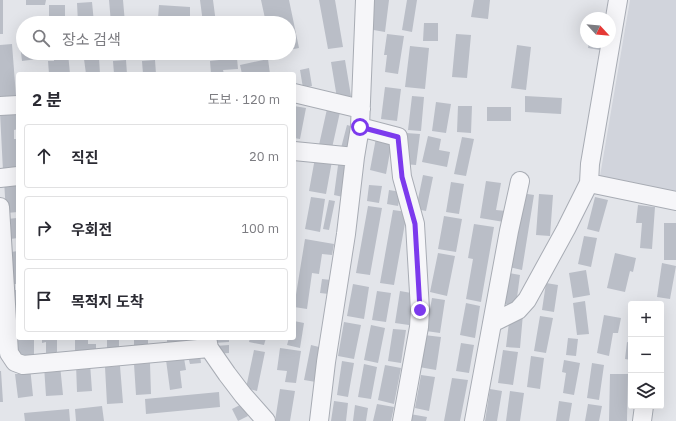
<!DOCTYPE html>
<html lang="ko">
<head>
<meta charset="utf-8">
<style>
	body { margin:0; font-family:"IBM Plex Sans","Noto Sans KR",sans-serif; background:#f2f2f3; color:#2b2b33 }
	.controls { position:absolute; right:12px; bottom:12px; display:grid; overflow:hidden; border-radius:4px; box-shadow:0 4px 16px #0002 }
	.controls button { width:36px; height:36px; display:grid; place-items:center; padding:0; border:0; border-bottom:1px solid #e1e1e2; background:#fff; color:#2b2b33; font:20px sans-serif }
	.compass { position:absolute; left:580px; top:12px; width:36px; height:36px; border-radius:50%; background:#fff; box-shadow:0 4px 16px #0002; rotate:116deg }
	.stop { position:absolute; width:12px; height:12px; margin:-9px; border:3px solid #7c3aed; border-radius:50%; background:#fff }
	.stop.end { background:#7c3aed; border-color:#fff; box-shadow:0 1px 4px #0008 }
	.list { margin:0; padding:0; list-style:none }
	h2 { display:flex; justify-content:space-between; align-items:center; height:52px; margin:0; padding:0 16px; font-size:17px }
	h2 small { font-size:13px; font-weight:400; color:#7c7c81 }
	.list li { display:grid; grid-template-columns:26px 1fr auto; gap:12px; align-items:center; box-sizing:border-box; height:64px; margin:0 8px 8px; padding:0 8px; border:1px solid #e1e1e2; border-radius:4px }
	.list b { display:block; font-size:15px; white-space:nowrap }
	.list em { font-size:13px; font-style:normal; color:#7c7c81 }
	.icon { flex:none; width:22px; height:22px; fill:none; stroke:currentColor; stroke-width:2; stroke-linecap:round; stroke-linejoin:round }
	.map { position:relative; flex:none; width:676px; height:421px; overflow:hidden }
	.search { position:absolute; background:#fff; box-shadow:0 4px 16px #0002; left:16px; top:16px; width:280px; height:44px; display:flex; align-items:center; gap:10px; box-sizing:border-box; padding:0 14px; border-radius:22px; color:#7c7c81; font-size:15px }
	.panel { position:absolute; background:#fff; box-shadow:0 4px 16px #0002; left:16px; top:72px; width:280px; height:268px; border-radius:4px }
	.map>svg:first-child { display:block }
	.built { fill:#d1d4dc }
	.building { fill:#babec7 }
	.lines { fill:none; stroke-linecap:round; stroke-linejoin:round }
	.minor-casing { stroke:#a8acb4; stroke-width:20 }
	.minor { stroke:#f6f6f9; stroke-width:18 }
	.route { stroke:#7c3aed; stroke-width:5 }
</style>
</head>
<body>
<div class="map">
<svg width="676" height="421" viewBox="0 0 676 421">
	<rect width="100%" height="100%" fill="#e3e5ea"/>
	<path class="built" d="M630,0H676V196L600,176Z"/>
	<path class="building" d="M0,0H3V34H0Z
		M26,0H46L45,5H26Z
		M109,0H123L125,23H111Z
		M200,0H213L216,23H203Z
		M261,0H289L299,48L289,50V23H266Z
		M319,0H335L343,47L328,49Z
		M372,0H389L385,32L368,29Z
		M407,0H417L412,32L402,30Z
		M474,0H490L488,19L471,17Z
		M92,2L94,23H78L77,3Z
		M49,5H65V23H49Z
		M159,5L190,7V20L158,18Z
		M424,23H438V41H423Z
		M23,34V53H36L37,59L22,61L19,35Z
		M387,34L404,36L398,74L385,72L387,55H384Z
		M456,34L471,35L467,78L452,77Z
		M589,42H601L600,50L588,48Z
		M12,44L16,96L0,98V45Z
		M517,45L531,47L526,90L511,88Z
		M410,46L429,48L425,89L405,87Z
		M53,53H68L70,74H49L48,61H54Z
		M99,58L100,74H86L84,59Z
		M237,58L238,69L223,70L224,74H211L210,61Z
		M268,59L270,74H242L240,65Z
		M126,60L127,74H114L113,61Z
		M155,60L156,74H143L142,61Z
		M345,60L351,96L337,98L331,62Z
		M309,68L312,86L303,88L300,70Z
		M385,87L401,89L397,121L381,119Z
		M412,96L424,97L421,131L408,130Z
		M525,96L562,98L561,114L525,112Z
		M436,102L451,104L446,133L432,131Z
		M294,106L306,108L300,139L294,138Z
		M458,106H472L471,133L457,132Z
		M487,107H511V121H487Z
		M327,109L340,112L332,148L319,145Z
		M18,111V129L14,130V139H18V170L3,171L0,113Z
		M347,125L355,127L350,150L341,148Z
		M406,133L420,134L416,165L403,164Z
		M428,136L441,139L439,150L450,152L447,167L422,162Z
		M462,137L474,139L466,176L454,174Z
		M376,138L392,141L386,174L370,170Z
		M315,158L332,161L326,194L309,191Z
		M339,158L349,160L343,197L334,195Z
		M423,175L433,177L426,211L416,209Z
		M17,179L18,212L6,213L4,180Z
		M486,181L501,183L496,210L506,211L504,222L480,218Z
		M451,182L464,184L459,214L446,212Z
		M369,185L382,186L379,203L367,201Z
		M389,190L401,192L398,206L387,204Z
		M521,193L534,195L522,270L509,267Z
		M539,194L553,195L550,236L536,235Z
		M311,197L325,199L320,232L305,229Z
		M595,197L608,200L599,232L587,229Z
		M329,200L335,201L329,230L323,229Z
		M638,205L655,207L652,249L640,248L642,223H636Z
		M368,206L382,208L370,275L356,273Z
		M393,210L407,212L394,285L380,283Z
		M444,216L462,219L456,252L438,249Z
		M17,218L18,238L10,239L7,219Z
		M664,223H676V260H664Z
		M474,224L494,227L481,302L466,299L473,259L468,258Z
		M584,236L597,238L591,267L578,264Z
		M305,239L334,244L332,255L322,254L319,274L312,273L307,309L294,307Z
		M18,251V284H14L11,252Z
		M438,253L455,256L447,296L430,292Z
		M615,253L636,258L633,272L630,271L625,292L607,288Z
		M662,263L676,266L670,299L657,297Z
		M586,270L590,295L573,298L569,273Z
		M509,273L520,275L516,305L504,304Z
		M322,279L331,280L329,294L320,293Z
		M546,283L558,285L554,312L542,310Z
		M353,284L369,287L364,319L347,316Z
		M14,290H18V322L13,321Z
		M377,291L391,293L386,322L372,320Z
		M400,291L417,294L411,312L409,325L395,323Z
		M432,298L445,300L440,333L426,331Z
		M585,301L589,334L577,335L573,303Z
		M466,303L480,306L475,338L460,335Z
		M515,314H523L520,348L506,347L509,322H514Z
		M604,315L621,318L618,333H613L609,356L597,353Z
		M540,316L553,318L546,353L534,351Z
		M294,321L304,323L300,348L287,345L289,338H294Z
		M344,322L361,325L354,359L338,356Z
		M371,325L385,328L378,363L364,360Z
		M393,329L406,330L401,363L388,361Z
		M424,335L441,337L436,370L419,367Z
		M17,338H28V340H34V358L17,359Z
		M42,338H57V358H46V342L42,343Z
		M75,338H88V344H96V354L75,355Z
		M107,338H119V353H107Z
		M134,338H148V350H134Z
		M167,338H196V344L167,346Z
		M212,338H229V342L213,343Z
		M250,338H266L264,345L249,342Z
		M568,338L578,339L576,356L566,355Z
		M627,342L631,343V360L625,359Z
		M461,343L474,345L469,373L456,371Z
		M229,345V353L216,354L215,346Z
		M311,345L323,348L316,382L304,380Z
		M280,348L301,351L296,383L285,382L287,371L277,370Z
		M254,350L265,352L257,391L246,388Z
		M503,350L518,352L513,385L498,383Z
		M200,354L201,363L190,364L188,356Z
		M531,356L544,358L540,389L527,387Z
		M184,358L186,370L180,371L182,388L170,390L166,360Z
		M564,360L580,363L574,395L563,393L566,373L562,372Z
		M342,361L354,363L348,397L337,395Z
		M90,363L92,391L77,392L76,364Z
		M150,363L151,394L136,395L134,364Z
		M592,363L604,365L599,400L587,398Z
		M364,364L377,367L371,399L358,397Z
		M60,365L63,395L46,396L44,366Z
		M385,365L401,368L394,404L378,400Z
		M120,366L123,403L107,404L105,367Z
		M30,367L33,396L18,398L15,374H19V368Z
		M0,371H1L3,402H0Z
		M610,374H628L627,421H609Z
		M421,375L435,377L429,411L415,408Z
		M452,378L468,380L460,421H444Z
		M280,389L295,391L290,421H275Z
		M490,389L502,391L497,421H485Z
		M510,391L524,393L520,421H506Z
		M219,392L220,407L146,414L145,399Z
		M334,401L348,403L346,421H331Z
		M559,401L572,403L569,421H556Z
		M242,404L248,416L238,421L232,409Z
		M377,404L394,407L391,421H373Z
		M588,404L602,406L599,421H585Z
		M355,405L368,408L366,421H353Z
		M102,406L104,421H76L75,409Z
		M69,409L70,421H25L24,413Z
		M410,414L427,417L426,421H409Z"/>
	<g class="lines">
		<defs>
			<path id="minor" d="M294,93L361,109
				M0,106L18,105
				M360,127L398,137L402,177L415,224L420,310L419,327L402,421
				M294,151L355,157
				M0,178L18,176
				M589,183L676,201
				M0,207L9,353L15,362L23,365L209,348
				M492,323L518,310L527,300L566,229L589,183L590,164L618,0
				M207,338L209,348L227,374L243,395L266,421
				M319,421L326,362L346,234L355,157L360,127L365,0
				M474,421L509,231L520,181
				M642,421L644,406"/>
		</defs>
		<use href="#minor" class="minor-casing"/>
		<use href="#minor" class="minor"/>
	</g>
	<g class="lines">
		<path class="route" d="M360,127L398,137L402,177L415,224L420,310"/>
	</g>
</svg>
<div class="controls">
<button>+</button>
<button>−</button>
<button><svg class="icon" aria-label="layers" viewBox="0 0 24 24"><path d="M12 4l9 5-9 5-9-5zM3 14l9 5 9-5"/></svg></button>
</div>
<svg class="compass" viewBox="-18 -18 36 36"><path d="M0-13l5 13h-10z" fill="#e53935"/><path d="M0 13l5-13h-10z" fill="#7c7c81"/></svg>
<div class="stop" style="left:360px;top:127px"></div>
<div class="stop end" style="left:420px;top:310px"></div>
<div class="search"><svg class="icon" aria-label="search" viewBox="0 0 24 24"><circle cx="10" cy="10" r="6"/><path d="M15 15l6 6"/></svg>장소 검색</div>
<section class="panel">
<h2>2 분<small>도보 · 120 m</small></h2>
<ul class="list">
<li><svg class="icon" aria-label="ahead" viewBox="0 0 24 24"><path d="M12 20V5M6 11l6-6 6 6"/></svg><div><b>직진</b></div><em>20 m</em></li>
<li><svg class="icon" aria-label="right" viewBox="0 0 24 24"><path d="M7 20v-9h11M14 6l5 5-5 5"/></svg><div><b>우회전</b></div><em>100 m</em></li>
<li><svg class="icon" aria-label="arrive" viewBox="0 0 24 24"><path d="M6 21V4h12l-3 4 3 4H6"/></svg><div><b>목적지 도착</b></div></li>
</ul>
</section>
</div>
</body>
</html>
